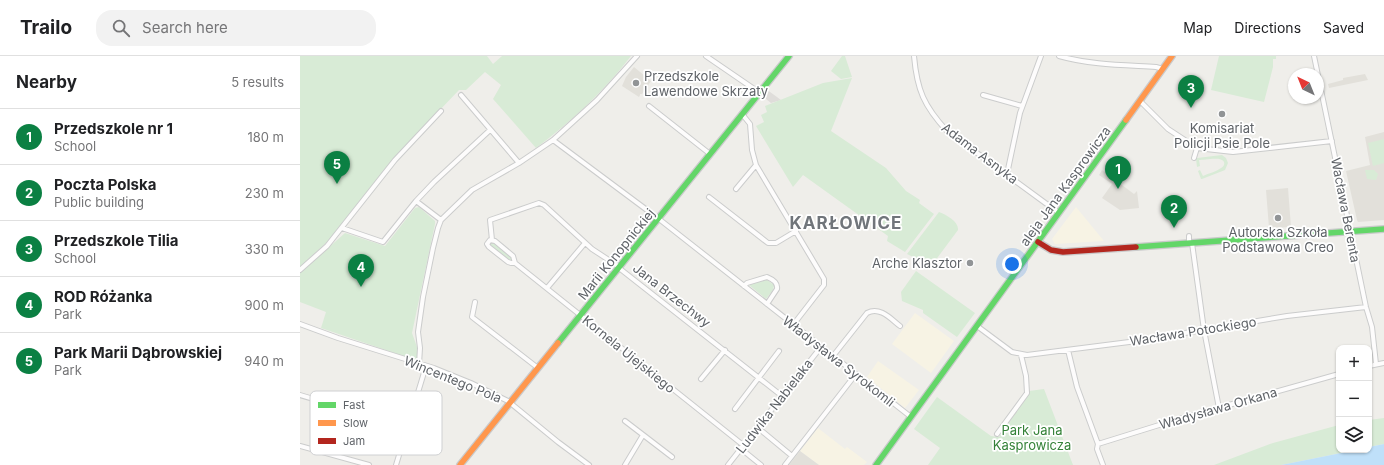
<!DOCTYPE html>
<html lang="en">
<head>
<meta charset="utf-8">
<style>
	body { margin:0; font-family:Inter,sans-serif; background:#f2f2f2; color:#202124 }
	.controls { position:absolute; right:12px; bottom:12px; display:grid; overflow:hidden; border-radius:8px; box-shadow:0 1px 3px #0004 }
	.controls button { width:36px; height:36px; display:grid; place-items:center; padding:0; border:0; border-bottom:1px solid #e0e0e0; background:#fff; color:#202124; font:20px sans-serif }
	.compass { position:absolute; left:988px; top:12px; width:36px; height:36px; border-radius:50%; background:#fff; box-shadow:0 1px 3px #0004; rotate:317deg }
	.you { position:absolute; left:712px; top:208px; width:14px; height:14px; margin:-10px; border:3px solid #fff; border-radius:50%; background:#1a73e8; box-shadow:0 0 0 6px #1a73e833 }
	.badge { display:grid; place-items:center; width:26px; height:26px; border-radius:50%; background:#0b8043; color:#fff; font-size:13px; font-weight:700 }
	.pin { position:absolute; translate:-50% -33px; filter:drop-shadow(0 1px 2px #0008) }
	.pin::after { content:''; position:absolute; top:21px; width:14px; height:12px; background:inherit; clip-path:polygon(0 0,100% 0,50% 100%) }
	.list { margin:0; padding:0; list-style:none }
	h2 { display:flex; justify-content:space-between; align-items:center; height:52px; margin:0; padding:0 16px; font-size:17px }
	h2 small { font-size:13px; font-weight:400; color:#757577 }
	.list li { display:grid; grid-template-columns:26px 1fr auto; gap:12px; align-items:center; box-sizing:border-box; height:56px; padding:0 16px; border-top:1px solid #e0e0e0 }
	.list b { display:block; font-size:15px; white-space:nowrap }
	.list p { margin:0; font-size:13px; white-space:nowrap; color:#757577 }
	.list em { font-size:13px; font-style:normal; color:#757577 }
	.icon { flex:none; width:22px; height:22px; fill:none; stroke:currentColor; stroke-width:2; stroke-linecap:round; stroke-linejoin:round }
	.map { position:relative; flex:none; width:1084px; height:409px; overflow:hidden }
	header { display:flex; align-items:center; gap:24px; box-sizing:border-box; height:56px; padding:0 20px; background:#fff; border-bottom:1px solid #e0e0e0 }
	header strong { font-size:19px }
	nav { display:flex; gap:22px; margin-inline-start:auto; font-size:14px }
	.search { width:280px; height:36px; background:#f2f2f2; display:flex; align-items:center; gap:10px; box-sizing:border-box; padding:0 14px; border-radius:16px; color:#757577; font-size:15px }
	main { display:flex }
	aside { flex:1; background:#fff }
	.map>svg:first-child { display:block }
	.commercial { fill:#f7f3e4 }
	.industrial { fill:#dfddda }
	.education { fill:#e2e0da }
	.green { fill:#d8ebd6 }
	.water { fill:#bfe0f9 }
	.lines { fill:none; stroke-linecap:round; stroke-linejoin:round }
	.street-casing { stroke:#cbcccc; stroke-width:6 }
	.fast-casing { stroke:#cacacb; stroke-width:8 }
	.slow-casing { stroke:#cacacb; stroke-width:8 }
	.jam-casing { stroke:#cacacb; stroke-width:8 }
	.street { stroke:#fdfcfc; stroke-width:4 }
	.fast { stroke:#63d668; stroke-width:5.5 }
	.slow { stroke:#ff974d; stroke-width:5.5 }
	.jam { stroke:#b3261e; stroke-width:5.5 }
	.poi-dot { fill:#919496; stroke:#fff; stroke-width:1.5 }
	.labels { text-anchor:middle; stroke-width:3.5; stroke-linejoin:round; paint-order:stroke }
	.poi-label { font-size:13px; fill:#5f6368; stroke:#fff }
	.street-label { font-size:13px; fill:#5f6368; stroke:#fff }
	.park-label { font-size:13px; fill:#348238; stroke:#fff }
	.district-label { font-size:17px; font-weight:bold; letter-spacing:1px; fill:#70757a; stroke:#fff }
	.key { fill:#fff; stroke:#cfd0d2; stroke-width:1 }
	.key-label { font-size:11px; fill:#5f6368 }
</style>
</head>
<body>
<header>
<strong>Trailo</strong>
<div class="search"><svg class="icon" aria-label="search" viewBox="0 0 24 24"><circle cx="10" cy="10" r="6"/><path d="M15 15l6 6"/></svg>Search here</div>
<nav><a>Map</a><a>Directions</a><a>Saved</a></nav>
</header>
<main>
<aside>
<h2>Nearby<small>5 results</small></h2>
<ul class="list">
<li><span class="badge">1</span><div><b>Przedszkole nr 1</b><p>School</p></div><em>180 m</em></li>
<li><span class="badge">2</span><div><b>Poczta Polska</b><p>Public building</p></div><em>230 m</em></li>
<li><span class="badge">3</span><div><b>Przedszkole Tilia</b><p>School</p></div><em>330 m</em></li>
<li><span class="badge">4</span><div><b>ROD Różanka</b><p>Park</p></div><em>900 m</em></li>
<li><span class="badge">5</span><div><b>Park Marii Dąbrowskiej</b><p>Park</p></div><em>940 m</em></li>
</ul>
</aside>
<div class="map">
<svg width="1084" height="409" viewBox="0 0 1084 409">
	<rect width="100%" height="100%" fill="#efeeea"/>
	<path class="commercial" d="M776,151L804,185L755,188L752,183Z
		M615,257L654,285L631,317L592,288Z
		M578,305L619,334L605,352L567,321Z
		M518,372L545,393L547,391L567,406L564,409H519L500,395Z"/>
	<path class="industrial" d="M466,33L481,44L471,47L461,39Z"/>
	<path class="education" d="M334,11L351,25L342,38H340V39L339,41L322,30L326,21Z
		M1065,18L1068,24L1029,32L1028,28L1043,24V22Z
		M1084,76V164L1058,166L1057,164L1046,115L1070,109L1065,81Z
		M802,114L834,138L837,135L839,152L820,154L802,142L812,128L799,119Z
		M988,132L991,171L969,172L966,134Z
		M500,395L519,409H489Z"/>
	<path class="green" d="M0,0H187L193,8L202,0H331C304,35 271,66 236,92L193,43L201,29L185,16L166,34H159L94,102L27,186L0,211Z
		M542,0H545L552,21L541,23L531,15Z
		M919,0H976V3H973V11L964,46L911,34Z
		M552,22L531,75L586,112L606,135L620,144L619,147L634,158L605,196L587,185L588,180L503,119L493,131L456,70L464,66L461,59L467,56L465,50L523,27Z
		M1084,83V107L1073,110L1068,87Z
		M922,99L926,102L928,107L925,114L902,123H901L898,115L900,114L903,120C909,117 916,116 921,112C923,111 925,109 924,106C922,100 904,104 899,104L900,110L897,111L896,103L897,102Z
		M1065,114H1074L1078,118L1076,124L1067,123Z
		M119,151L135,165V168L112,277L117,291V302L115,304L21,272L26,256L0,246V217L45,177L85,190L115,152Z
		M639,156C647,159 659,166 658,174L632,209H630L631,206L626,204L623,206L607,198Z
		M191,186H194L212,200V206H210L190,191L189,188Z
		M616,215L675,257L657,281L623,257V254L602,245L601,236Z
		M466,223L474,229L473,234L466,243L449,229L450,228Z
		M744,333L773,409H628L640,392L614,373L637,341L691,380L699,381L726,342L729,335Z
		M1084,362V388L1069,391V364Z
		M1039,369V394H1056L981,409H914L973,387Z"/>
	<path class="water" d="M1084,388V409H981L1056,394H1069V391Z"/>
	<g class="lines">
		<defs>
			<path id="street" d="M406,0L460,37
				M614,0C617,34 624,50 647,75L759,157
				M759,0C791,9 823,9 856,11L863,13
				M1014,0L1066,251L1072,271L1076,308
				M161,39L219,107
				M683,39L722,50
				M840,45L868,73L897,92L894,102
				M349,50L410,98
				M442,58L450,68L452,94L456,109L524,223V229L493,269
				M253,84L359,163L611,361
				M897,92L933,96L1032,85
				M707,118L720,57L741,0
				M436,133L456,109
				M409,141L468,187H476L496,175
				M116,145L141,164
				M42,172L83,186L116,145L134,126L190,74
				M889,180V187
				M192,184L190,164L239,147L244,149L292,193L318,210
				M892,187L904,274L919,352
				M215,207H211L208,206L189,191L187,188L190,184L195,185L213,200L215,207L443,389
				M319,212L482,340
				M0,214L27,190L95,104L141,55
				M444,230L447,227L467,221C472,223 478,227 477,233L467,248
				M247,232L285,187
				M175,246L172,261L238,312
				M0,268L38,282L134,312L171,327L208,345L258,386L289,409
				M677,270L712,296L727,299L837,285L987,260L1066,251
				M768,294L777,331L798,388L797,393L803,409
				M533,300L567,257C580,250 591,263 600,270
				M119,308L120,292L118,276L123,241L133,192L138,172L141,164L172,134L219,107L253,84L297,44L337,0
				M1069,310L1084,307
				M401,323L425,294
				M0,339L107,371
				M435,353L479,295
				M325,365L372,401
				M457,371L492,400
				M697,378L727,337L726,320L721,299
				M798,388L872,365L1039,318
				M0,390L69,409
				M440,392L461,409
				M96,409L126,310
				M325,409L343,379
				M428,409L521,291
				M485,409L556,318"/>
			<path id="fast" d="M836,191L1084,173
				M258,287L489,0
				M576,409L826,64"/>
			<path id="slow" d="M826,64L872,0
				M160,409L258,287"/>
			<path id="jam" d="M738,186L751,194L763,196L836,191"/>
		</defs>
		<use href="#street" class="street-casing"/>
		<use href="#fast" class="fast-casing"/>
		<use href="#slow" class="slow-casing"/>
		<use href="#jam" class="jam-casing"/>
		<use href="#street" class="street"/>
		<use href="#fast" class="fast"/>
		<use href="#slow" class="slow"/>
		<use href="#jam" class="jam"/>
	</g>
	<g class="poi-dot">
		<circle cx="336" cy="27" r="4"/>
		<circle cx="922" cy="58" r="4"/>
		<circle cx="978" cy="162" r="4"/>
		<circle cx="670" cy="207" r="4"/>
	</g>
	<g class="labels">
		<g class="poi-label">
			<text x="344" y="25" text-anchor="start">Przedszkole<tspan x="344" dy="15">Lawendowe Skrzaty</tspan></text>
			<text x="922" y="77">Komisariat<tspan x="922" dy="15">Policji Psie Pole</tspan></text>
			<text x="978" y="181">Autorska Szkoła<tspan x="978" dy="15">Podstawowa Creo</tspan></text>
			<text x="662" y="212" text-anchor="end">Arche Klasztor</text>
		</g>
		<g class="street-label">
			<text transform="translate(680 97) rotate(37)" y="5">Adama Asnyka</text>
			<text transform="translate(765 130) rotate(-54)" y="5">aleja Jana Kasprowicza</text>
			<text transform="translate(1046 154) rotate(79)" y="5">Wacława Berenta</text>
			<text transform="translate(316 198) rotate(-51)" y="5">Marii Konopnickiej</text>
			<text transform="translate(372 239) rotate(38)" y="5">Jana Brzechwy</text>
			<text transform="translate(893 275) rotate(-9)" y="5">Wacława Potockiego</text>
			<text transform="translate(329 298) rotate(39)" y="5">Kornela Ujejskiego</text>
			<text transform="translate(539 305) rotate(38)" y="5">Władysława Syrokomli</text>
			<text transform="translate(153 323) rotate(22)" y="5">Wincentego Pola</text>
			<text transform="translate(474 350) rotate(-52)" y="5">Ludwika Nabielaka</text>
			<text transform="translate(918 352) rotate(-16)" y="5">Władysława Orkana</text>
		</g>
		<g class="park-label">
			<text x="732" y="379">Park Jana<tspan x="732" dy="15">Kasprowicza</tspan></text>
		</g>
		<g class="district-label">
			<text x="546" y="173">KARŁOWICE</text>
		</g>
	</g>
	<rect x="10" y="335" width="132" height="64" rx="6" class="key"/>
	<rect x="18" y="346" width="18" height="6" fill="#63d668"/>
	<rect x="18" y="364" width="18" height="6" fill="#ff974d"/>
	<rect x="18" y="382" width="18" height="6" fill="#b3261e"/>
	<g class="key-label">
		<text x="43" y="353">Fast</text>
		<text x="43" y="371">Slow</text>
		<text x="43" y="389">Jam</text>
	</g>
</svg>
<div class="controls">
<button>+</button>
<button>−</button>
<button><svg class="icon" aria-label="layers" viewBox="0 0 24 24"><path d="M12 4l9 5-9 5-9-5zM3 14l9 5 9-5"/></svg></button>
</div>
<svg class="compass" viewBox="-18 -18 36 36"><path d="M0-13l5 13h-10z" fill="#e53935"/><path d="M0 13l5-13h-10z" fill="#757577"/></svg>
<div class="you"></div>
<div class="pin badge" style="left:818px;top:133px">1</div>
<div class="pin badge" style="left:874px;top:172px">2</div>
<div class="pin badge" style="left:891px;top:52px">3</div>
<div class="pin badge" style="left:61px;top:231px">4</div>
<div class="pin badge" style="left:37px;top:128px">5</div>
</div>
</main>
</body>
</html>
